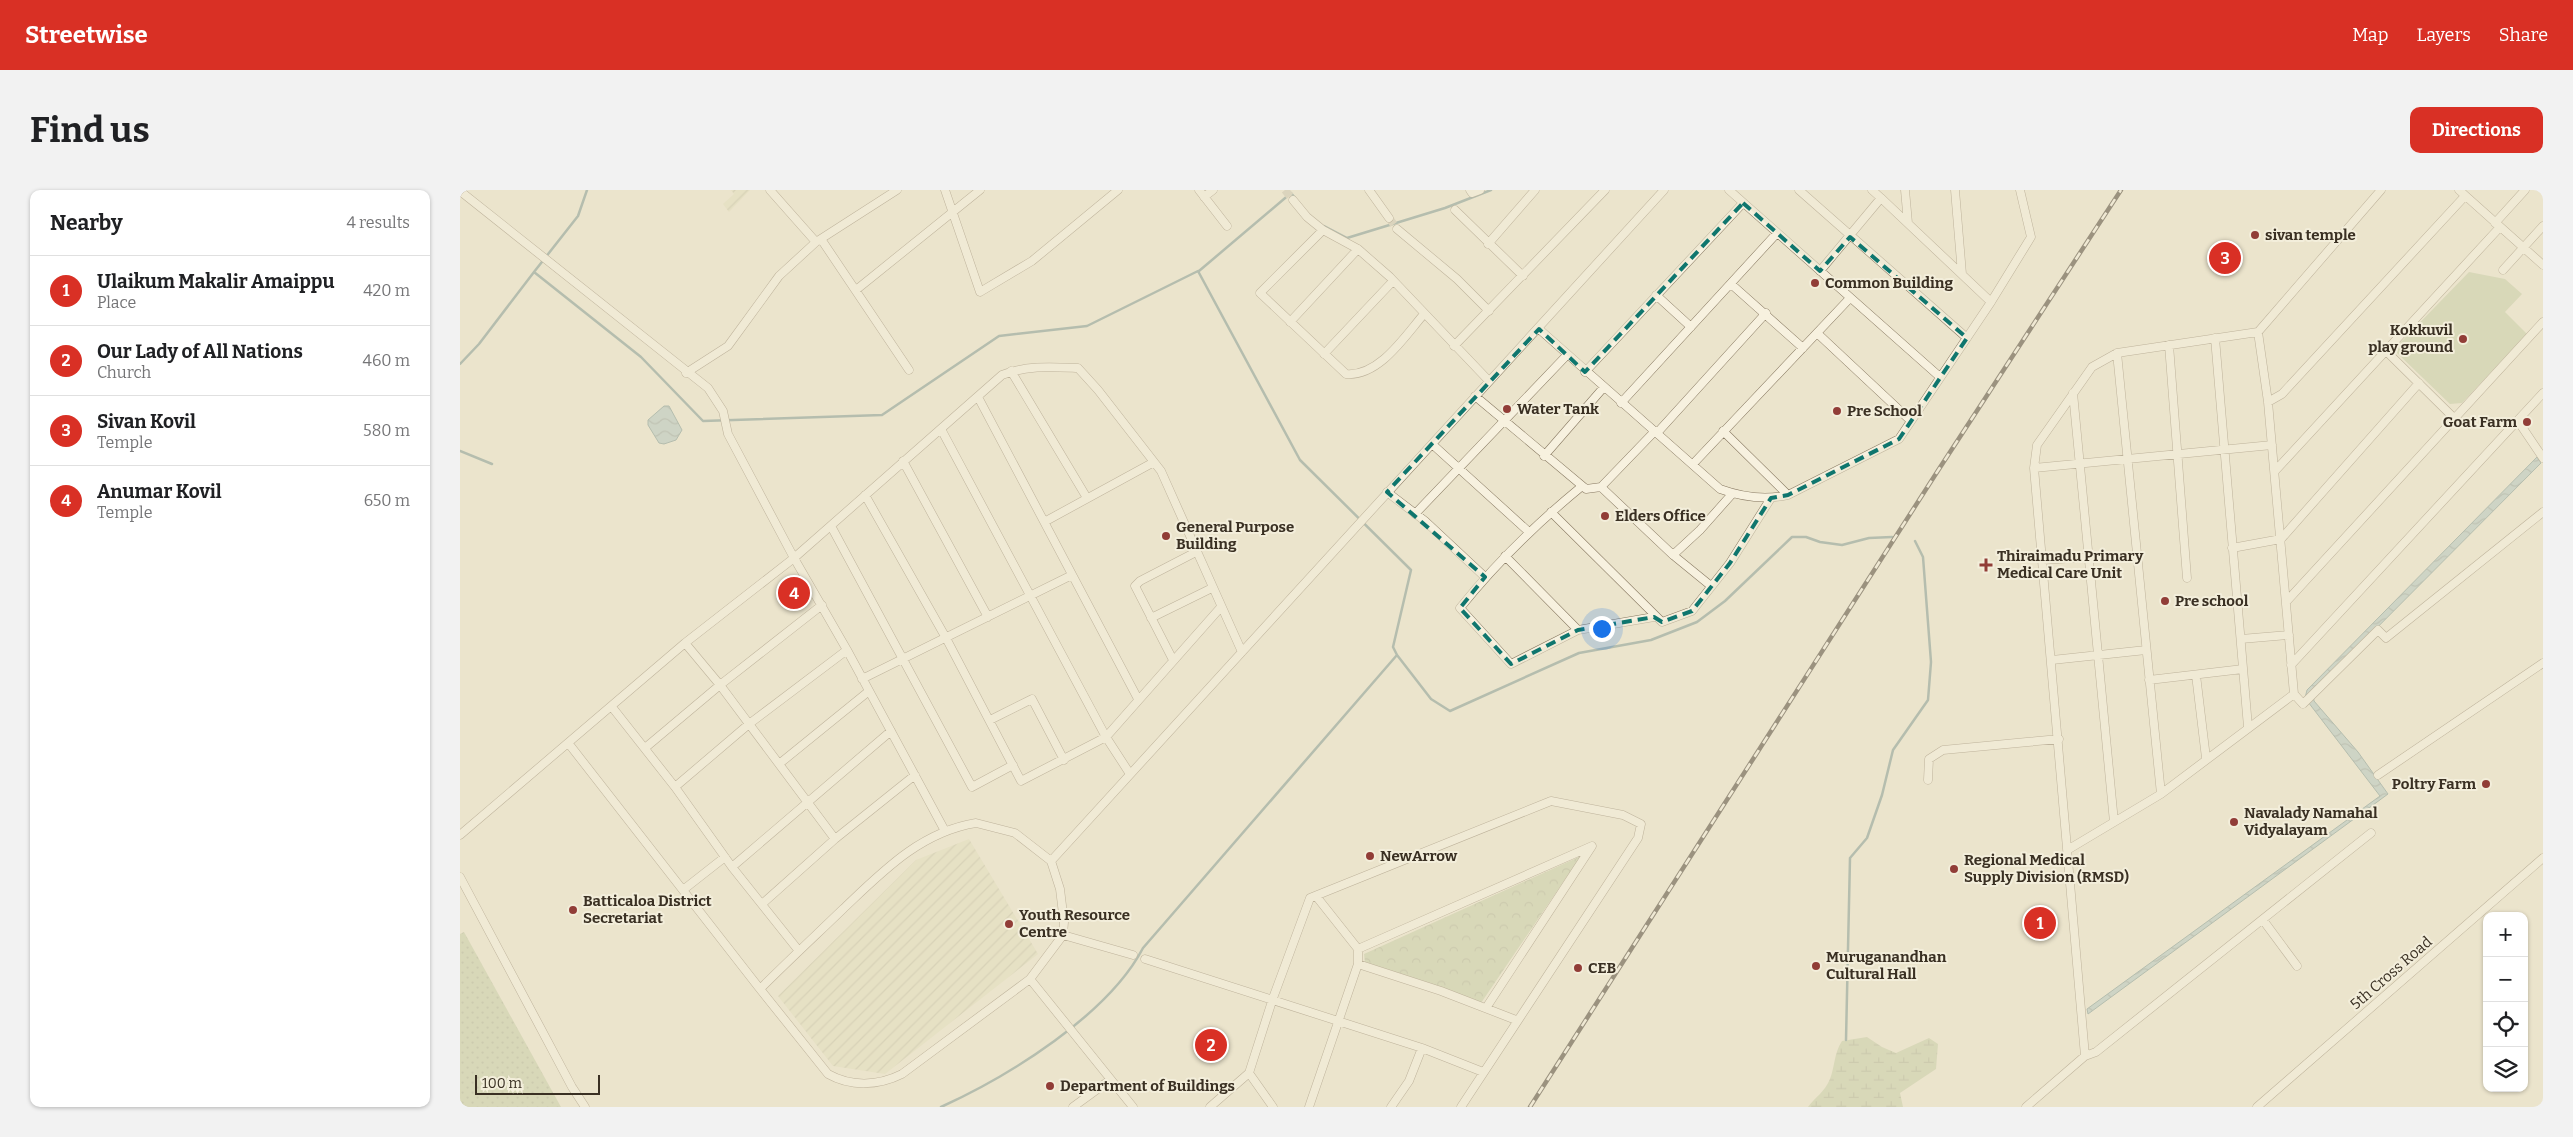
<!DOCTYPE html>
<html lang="en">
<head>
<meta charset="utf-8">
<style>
	body { margin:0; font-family:Bitter,serif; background:#f2f2f2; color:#202124 }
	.controls { position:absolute; right:15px; bottom:15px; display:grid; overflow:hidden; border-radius:10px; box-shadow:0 1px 4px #0004 }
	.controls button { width:45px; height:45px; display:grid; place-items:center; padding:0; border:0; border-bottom:1px solid #e0e0e0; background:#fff; color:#202124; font:25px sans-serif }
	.scale { position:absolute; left:15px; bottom:12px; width:125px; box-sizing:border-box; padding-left:5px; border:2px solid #3a3023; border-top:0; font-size:14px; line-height:18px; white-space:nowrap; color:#3a3023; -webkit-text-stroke:4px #f3eedb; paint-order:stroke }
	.you { position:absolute; left:1141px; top:438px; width:18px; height:18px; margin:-12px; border:4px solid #fff; border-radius:50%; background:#1a73e8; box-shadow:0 0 0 8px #1a73e833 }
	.badge { display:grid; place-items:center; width:32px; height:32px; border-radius:50%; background:#d93025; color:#fff; font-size:16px; font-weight:700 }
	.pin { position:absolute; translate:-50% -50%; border:2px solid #fff; box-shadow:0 1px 5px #0006 }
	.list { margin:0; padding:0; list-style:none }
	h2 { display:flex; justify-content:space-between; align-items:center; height:65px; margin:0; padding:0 20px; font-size:21px }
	h2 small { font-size:16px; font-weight:400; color:#757577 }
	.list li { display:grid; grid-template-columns:32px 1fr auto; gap:15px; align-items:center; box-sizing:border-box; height:70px; padding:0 20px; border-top:1px solid #e0e0e0 }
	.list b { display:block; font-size:19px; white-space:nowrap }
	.list p { margin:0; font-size:16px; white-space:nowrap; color:#757577 }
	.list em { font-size:16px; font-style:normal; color:#757577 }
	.icon { flex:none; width:28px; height:28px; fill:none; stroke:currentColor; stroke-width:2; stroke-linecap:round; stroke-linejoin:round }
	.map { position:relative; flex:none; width:2083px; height:917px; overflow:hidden; border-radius:10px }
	header { display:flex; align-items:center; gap:30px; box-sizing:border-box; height:70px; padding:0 25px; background:#d93025; color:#fff }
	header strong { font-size:24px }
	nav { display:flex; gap:28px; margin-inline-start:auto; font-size:18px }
	.intro { display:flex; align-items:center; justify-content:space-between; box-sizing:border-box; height:120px; padding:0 30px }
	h1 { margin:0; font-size:35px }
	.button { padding:12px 22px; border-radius:10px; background:#d93025; color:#fff; font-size:18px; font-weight:700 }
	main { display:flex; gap:30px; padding:0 30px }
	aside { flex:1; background:#fff; border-radius:10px; box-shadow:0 1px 4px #0004 }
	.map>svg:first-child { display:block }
	.farmland { fill:url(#farmland-furrows) }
	.grass { fill:url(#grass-dots) }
	.wetland { fill:url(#wetland-marsh) }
	.park { fill:url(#park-crowns) }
	.garden { fill:#c2c9a1 }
	.water { fill:url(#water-waves); stroke:#738f8a }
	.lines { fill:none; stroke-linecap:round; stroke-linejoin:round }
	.stream { stroke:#738f8a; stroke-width:2.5 }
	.street-tunnel { stroke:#c8c0aa; stroke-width:8; stroke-dasharray:8 4; stroke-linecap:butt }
	.street-casing { stroke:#877861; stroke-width:9 }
	.street { stroke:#f7f1df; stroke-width:8 }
	.rail-casing { stroke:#3a3023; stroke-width:4.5 }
	.rail { stroke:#f3eedb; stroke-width:2.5; stroke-dasharray:8; stroke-linecap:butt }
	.marked { fill:none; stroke:#0f766e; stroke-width:4; stroke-dasharray:10 6; stroke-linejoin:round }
	.poi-dot { fill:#913d37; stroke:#f3eedb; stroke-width:2 }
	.labels { text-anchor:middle; stroke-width:4; stroke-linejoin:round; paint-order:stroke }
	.poi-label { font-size:15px; font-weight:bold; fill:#3a3023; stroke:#f3eedb; text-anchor:start }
	.street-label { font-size:15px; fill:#3a3023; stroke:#f3eedb }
</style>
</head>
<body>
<header>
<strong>Streetwise</strong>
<nav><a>Map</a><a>Layers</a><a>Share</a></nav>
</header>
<div class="intro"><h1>Find us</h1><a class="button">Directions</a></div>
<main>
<aside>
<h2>Nearby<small>4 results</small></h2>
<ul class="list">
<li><span class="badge">1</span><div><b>Ulaikum Makalir Amaippu</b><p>Place</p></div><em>420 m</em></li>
<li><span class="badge">2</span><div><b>Our Lady of All Nations</b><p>Church</p></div><em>460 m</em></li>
<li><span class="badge">3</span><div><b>Sivan Kovil</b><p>Temple</p></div><em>580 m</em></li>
<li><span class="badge">4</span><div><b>Anumar Kovil</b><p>Temple</p></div><em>650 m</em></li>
</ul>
</aside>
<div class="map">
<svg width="2083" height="917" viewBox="0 0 2083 917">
	<defs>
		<pattern id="farmland-furrows" width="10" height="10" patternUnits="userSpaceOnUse" patternTransform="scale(1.25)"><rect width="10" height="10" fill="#e0ddba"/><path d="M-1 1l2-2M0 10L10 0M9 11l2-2" fill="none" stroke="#c1bea0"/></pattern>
		<pattern id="grass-dots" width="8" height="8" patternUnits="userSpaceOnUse" patternTransform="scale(1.25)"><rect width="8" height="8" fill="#c2c9a1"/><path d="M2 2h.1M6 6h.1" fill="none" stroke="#a7ad8a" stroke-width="1.8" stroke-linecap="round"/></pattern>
		<pattern id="wetland-marsh" width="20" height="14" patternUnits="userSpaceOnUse" patternTransform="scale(1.25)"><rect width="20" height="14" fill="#c2c9a1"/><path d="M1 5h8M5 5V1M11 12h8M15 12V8" fill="none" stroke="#a7ad8a"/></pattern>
		<pattern id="park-crowns" width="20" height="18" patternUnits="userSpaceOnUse" patternTransform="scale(1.25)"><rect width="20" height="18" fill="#c2c9a1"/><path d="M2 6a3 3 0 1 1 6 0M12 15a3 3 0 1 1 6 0" fill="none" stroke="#a7ad8a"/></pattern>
		<pattern id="water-waves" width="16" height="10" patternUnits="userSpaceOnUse" patternTransform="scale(1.25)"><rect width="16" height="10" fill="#acc1bc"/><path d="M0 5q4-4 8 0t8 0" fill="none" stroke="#8d9d98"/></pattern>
	</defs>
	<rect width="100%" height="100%" fill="#ebe4cc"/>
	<path class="farmland" d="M271,0H290L269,22L263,14L274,4Z
		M509,649L578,764L425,884L373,876L318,806L456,670Z"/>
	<path class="grass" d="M4,742L101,917H0V744Z"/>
	<path class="wetland" d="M1407,847L1422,857L1436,863L1469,848L1478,854L1476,879L1440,903L1443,917H1348C1356,906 1364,903 1370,889C1375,876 1374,863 1382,851Z"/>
	<path class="park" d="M1121,666L1021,813L905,773L904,764Z"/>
	<path class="garden" d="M2009,82L2045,89L2062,104L2045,122L2067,144L2002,213L1990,214L1937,163L1939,154Z"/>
	<path class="water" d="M204,216H209L222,240L216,250L204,254L199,253L188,235V230Z
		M2077,267L2081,273L1853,502L1854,511L1898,562L1928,604L1628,824L1627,819L1920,606L1845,508L1847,500Z"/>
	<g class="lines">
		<path class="stream" d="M127,0L118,26L74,82L181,167L243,231L422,225L539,146L627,136L738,81L840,270L951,380L933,457L937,465
			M864,36L887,48L985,18L1031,0
			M739,81L831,3L835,8
			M0,174L19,154L74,82
			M0,261L32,274
			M1386,850L1390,668L1407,648L1422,605L1433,560L1468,510L1471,472L1463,367L1455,351
			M481,917C549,886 648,825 683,758L937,465L971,509L990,521L1119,463L1191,450L1237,432L1265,411L1332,347H1346L1360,352L1382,355L1409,348L1432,347"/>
		<path class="street-tunnel" d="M825,0L833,10
			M929,28L937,39"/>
		<defs>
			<path id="street" d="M310,0L356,52
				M485,0L520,102L572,71L658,0
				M739,0L767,36
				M909,0L929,28
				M1010,0L1012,3L1020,0
				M1269,0L1480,187
				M1339,0L1507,148
				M1412,0L1421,8
				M1445,0L1448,33
				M1495,0L1502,84
				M1999,0L2083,75
				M0,1L248,198L263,221L268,244L334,368L387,460L485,641
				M744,7L753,0
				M833,10L847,27L863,40L898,59L930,87L1029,191
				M995,20L1063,86
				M2035,33L2065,0
				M937,39L997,89L1029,121
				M863,40L800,103L886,184C919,187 945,146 964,124
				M361,49L449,180
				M1028,54L1075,0
				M2043,80L2083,36
				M1360,81L1421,8L1531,112
				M1271,94L1343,158
				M396,100L520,0
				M1196,105L1231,137
				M830,132L898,59
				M1079,139L1260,299C1282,307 1306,310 1328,305L1439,249L1531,112L1571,47L1560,0
				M1357,143L1451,231
				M1755,148L1788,537
				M1709,155L1727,388
				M994,156L1145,0
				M1926,161L1994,228
				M1657,163L1701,604
				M864,164L933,91
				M551,181L627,308
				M1125,182L1283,13
				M226,183L268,156L319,86L356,52L437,0
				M1613,203L1654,632
				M1015,206L1126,299L1141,297L1195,241
				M518,207L678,509
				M1808,212L1822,204L2005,6
				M1161,213L1317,43
				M2058,231L2083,268
				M481,239L646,547L670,584
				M1263,241L1328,305
				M1197,243L1306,123
				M972,254L1069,342
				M1084,266L1144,197
				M443,271L528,427
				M1233,274L1390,108
				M1574,278L1812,255
				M1815,281L2040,37
				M1121,297C1076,334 1036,373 1000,418L1051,474L1118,440L1194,427
				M1141,297L1213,365L1251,396
				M927,302L965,331L1025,387
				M405,305L486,448L561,591L646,547L761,417
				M1091,322L1202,432L1232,421L1270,373L1311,308
				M955,324L1107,165
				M586,331L694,272
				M371,336L512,597L553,575
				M1772,358L1821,349L1959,193
				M1213,365L1240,340L1272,304
				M1045,366L1118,440
				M1583,370L1628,367
				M1826,412L2083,132
				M691,428L752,398
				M1781,449L1829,445
				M225,453L260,495L375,649
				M713,470L675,396L680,391L736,362
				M1592,470L1686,460
				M1831,475L2083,203
				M1736,485L1746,568
				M402,489L612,385
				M1689,490L1783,479
				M1834,504L1843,514L1918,440L1926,448L2083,322
				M152,517L215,597L272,677L339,761
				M530,530L572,509L604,570
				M109,554L300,799
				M185,558L260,495L362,415
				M319,574L409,501
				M1918,585L2083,473
				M1468,590L1469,569L1483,560L1599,549
				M215,597L289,534L387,460
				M516,633L555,643L591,671L600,699L604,732L603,745L570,789L442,884C418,896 391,897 368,884L300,799C327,772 355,746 383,719C422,682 460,642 516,633Z
				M0,645L225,453L334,368L542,185C566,175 593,177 618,178L638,200L701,281L782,462
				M1609,659L1701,604L1834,504L1808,212L1798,142
				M591,671L1204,0
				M272,677L431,541
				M0,687L112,897L125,917
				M223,700L265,667
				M856,706L898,759
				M302,714L375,649L455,585
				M1803,730L1837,776
				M603,745L673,765
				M685,769L962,858L1023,882
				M898,774L981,801L1056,830
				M570,789L673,917
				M1625,866L1574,278L1577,255L1632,177L1657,163L1798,142L1921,0
				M789,883L813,917
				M613,917L650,890
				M750,917L789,883L813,808L850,708L1091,611L1163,625L1181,634L1178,648L1001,917
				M849,917L898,774V759L1132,656L1026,818
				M931,917L949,891L962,858
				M1566,917L1625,866L1636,862L1911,643
				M1797,917L2083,668"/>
		</defs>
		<use href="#street" class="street-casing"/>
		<use href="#street" class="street"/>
		<defs>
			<path id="rail" d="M1070,917L1479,279L1661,0"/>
		</defs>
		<use href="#rail" class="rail-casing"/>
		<use href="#rail" class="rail"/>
	</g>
	<path d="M0 0H2083V917H0ZM1283,13L1360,81L1390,47L1507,148L1439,249L1328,305L1311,308L1270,373L1232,421L1202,432L1194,427L1118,440L1051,474L1000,418L1025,387L927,302L1079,139L1125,182Z" fill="#ebe4cc" fill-opacity=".55" fill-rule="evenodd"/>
	<path class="marked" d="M1283,13L1360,81L1390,47L1507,148L1439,249L1328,305L1311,308L1270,373L1232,421L1202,432L1194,427L1118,440L1051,474L1000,418L1025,387L927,302L1079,139L1125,182Z"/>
	<g class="poi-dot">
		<circle cx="1795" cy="45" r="5"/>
		<circle cx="1355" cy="93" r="5"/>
		<circle cx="2003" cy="149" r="5"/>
		<circle cx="1047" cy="219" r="5"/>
		<circle cx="1377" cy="221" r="5"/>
		<circle cx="2067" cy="232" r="5"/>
		<circle cx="1145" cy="326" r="5"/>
		<circle cx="706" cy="346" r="5"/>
		<path d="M1523.5 367.5h5v5h5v5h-5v5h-5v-5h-5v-5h5z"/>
		<circle cx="1705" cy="411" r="5"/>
		<circle cx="2026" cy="594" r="5"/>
		<circle cx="1774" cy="632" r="5"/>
		<circle cx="910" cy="666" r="5"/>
		<circle cx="1494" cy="679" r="5"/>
		<circle cx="113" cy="720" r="5"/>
		<circle cx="549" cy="734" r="5"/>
		<circle cx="1356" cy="776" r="5"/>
		<circle cx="1118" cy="778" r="5"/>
		<circle cx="590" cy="896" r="5"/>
	</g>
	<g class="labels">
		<g class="poi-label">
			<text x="1805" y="50">sivan temple</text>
			<text x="1365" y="98">Common Building</text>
			<text x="1993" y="145" text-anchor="end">Kokkuvil<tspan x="1993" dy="17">play ground</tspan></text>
			<text x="1057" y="224">Water Tank</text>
			<text x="1387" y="226">Pre School</text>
			<text x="2057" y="237" text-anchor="end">Goat Farm</text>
			<text x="1155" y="331">Elders Office</text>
			<text x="716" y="342">General Purpose<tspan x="716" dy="17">Building</tspan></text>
			<text x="1537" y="371">Thiraimadu Primary<tspan x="1537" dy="17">Medical Care Unit</tspan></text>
			<text x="1715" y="416">Pre school</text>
			<text x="2016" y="599" text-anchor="end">Poltry Farm</text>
			<text x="1784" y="628">Navalady Namahal<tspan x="1784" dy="17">Vidyalayam</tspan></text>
			<text x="920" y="671">NewArrow</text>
			<text x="1504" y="675">Regional Medical<tspan x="1504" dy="17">Supply Division (RMSD)</tspan></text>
			<text x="123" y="716">Batticaloa District<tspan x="123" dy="17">Secretariat</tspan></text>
			<text x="559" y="730">Youth Resource<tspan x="559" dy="17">Centre</tspan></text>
			<text x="1366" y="772">Muruganandhan<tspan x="1366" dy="17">Cultural Hall</tspan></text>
			<text x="1128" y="783">CEB</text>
			<text x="600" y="901">Department of Buildings</text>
		</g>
		<g class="street-label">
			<text transform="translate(1931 783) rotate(-41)" y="5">5th Cross Road</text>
		</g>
	</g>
</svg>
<div class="controls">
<button>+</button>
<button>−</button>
<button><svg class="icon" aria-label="locate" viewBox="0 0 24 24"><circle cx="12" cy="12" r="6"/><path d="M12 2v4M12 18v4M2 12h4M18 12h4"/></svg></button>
<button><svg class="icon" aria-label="layers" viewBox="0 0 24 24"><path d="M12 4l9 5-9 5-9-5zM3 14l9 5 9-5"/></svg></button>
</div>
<div class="scale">100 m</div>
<div class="you"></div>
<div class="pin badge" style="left:1580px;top:733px">1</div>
<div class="pin badge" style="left:751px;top:855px">2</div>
<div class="pin badge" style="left:1765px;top:68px">3</div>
<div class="pin badge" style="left:334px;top:403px">4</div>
</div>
</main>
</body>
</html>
